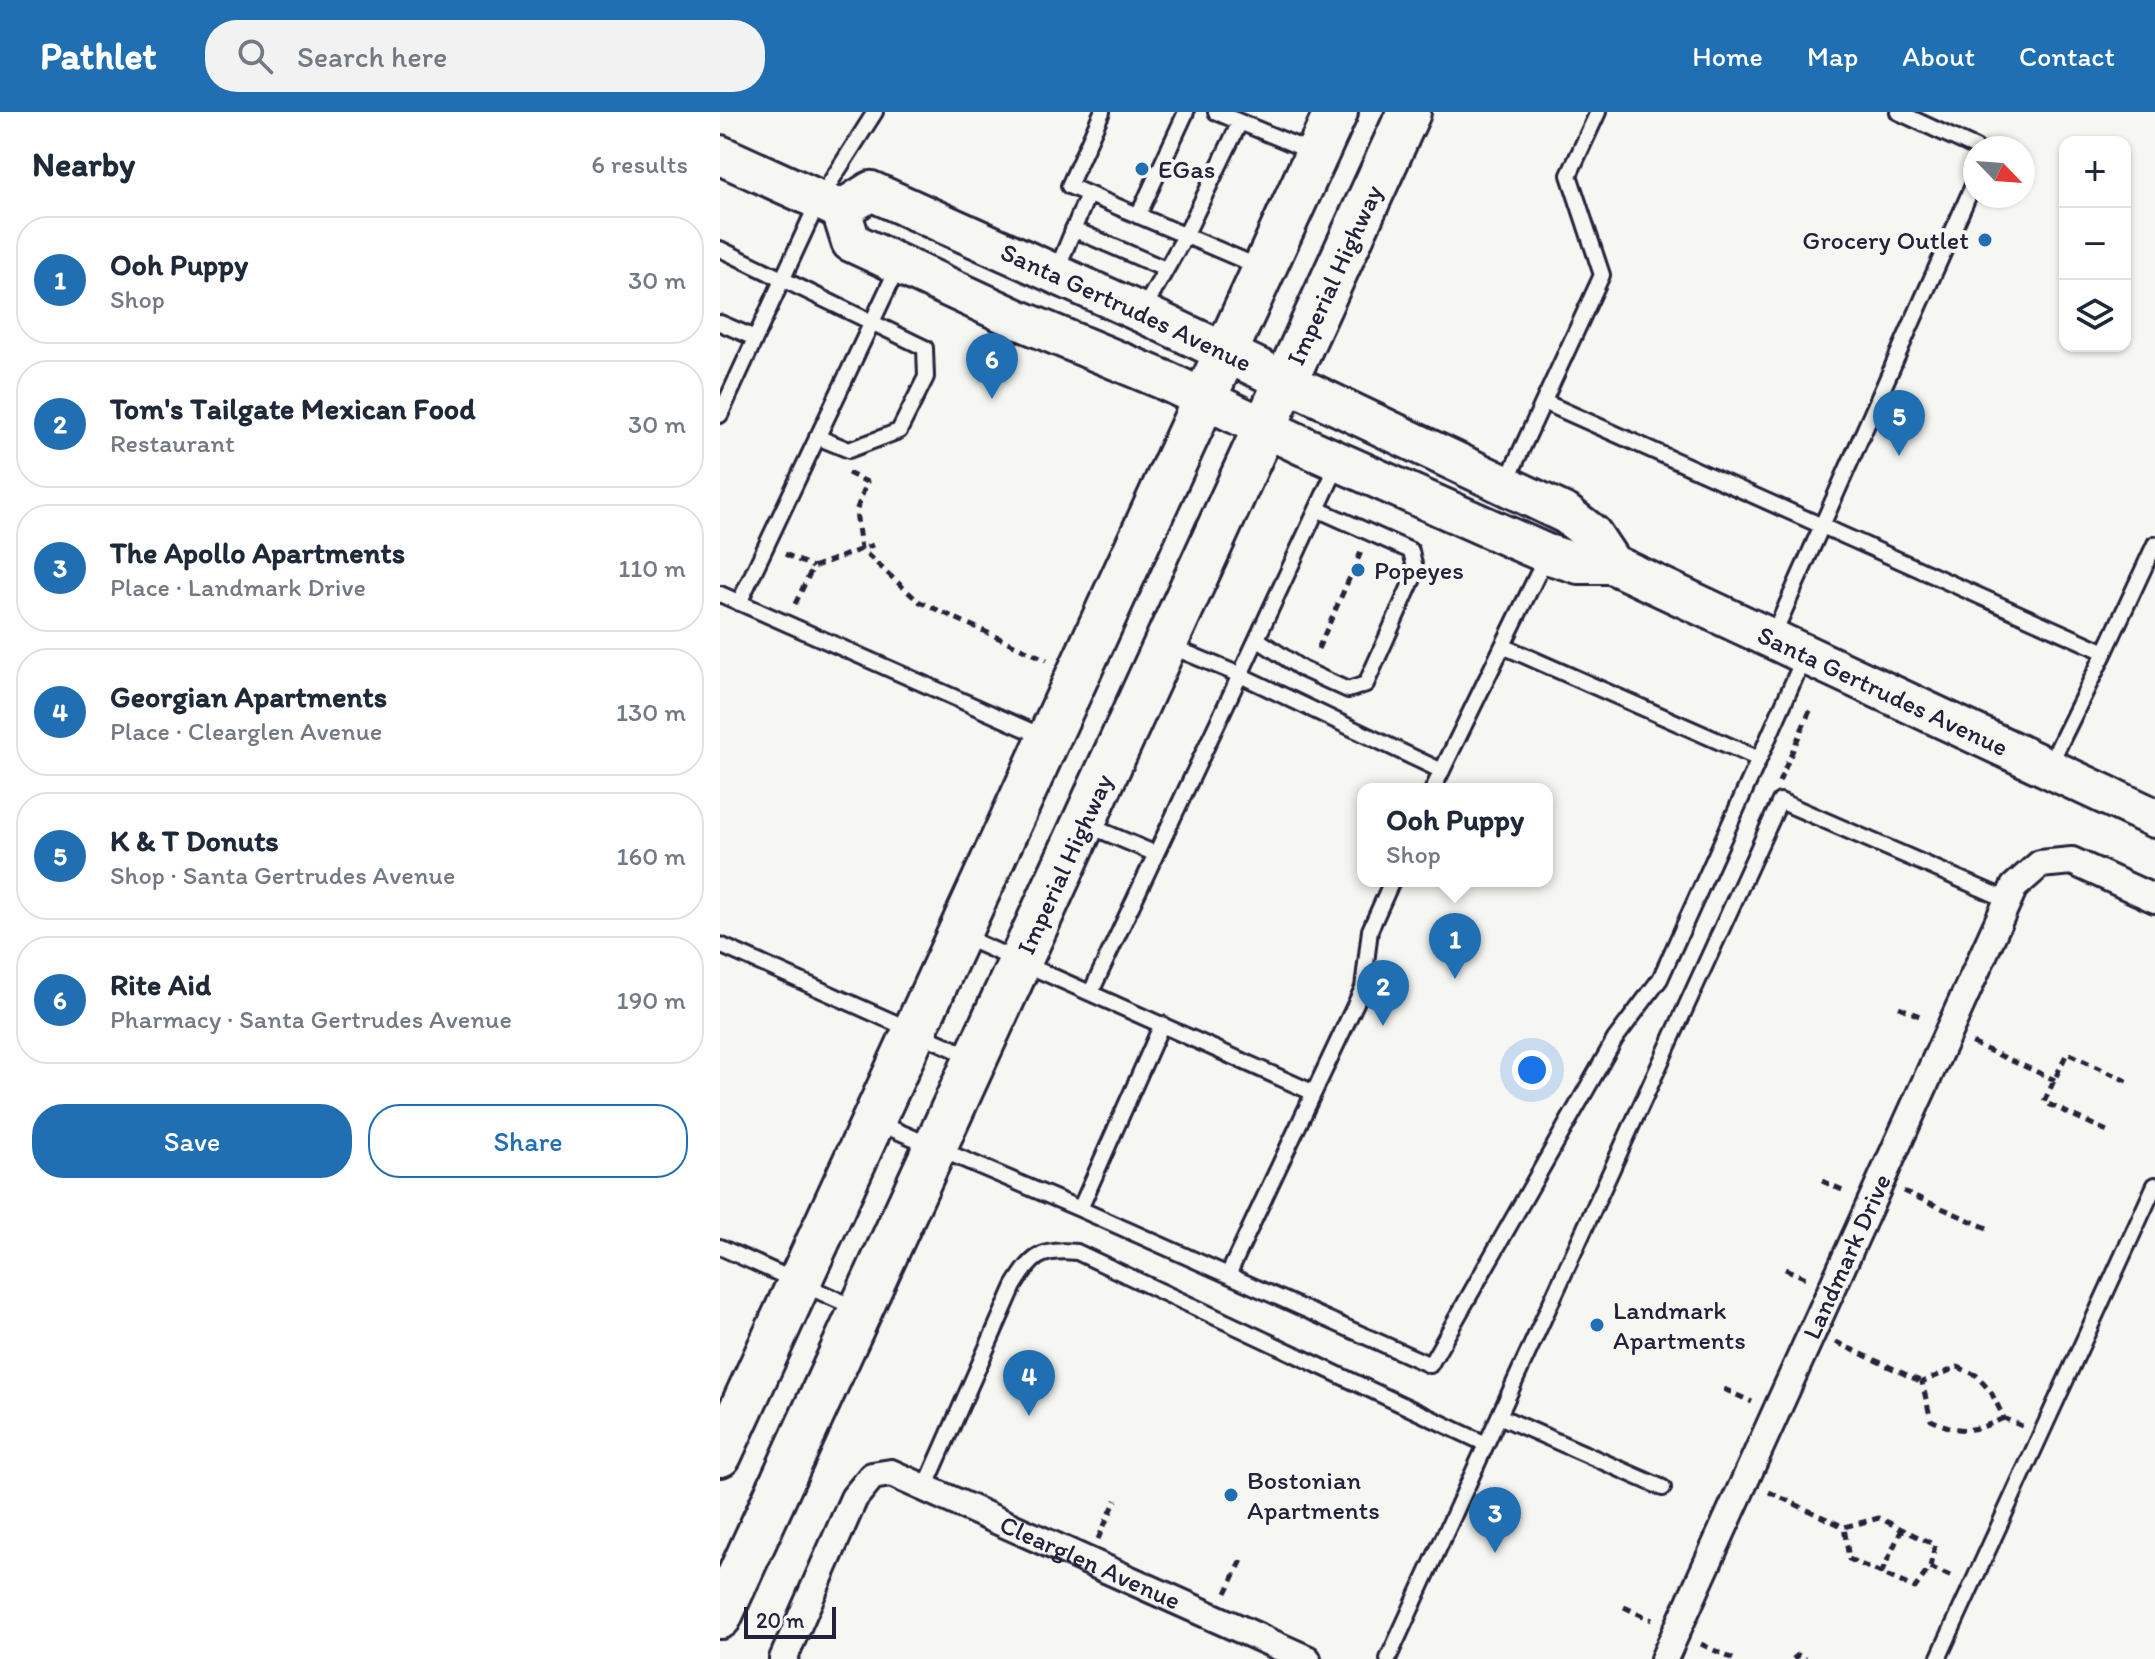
<!DOCTYPE html>
<html lang="en">
<head>
<meta charset="utf-8">
<style>
	body { margin:0; font-family:Itim,sans-serif; background:#f2f2f3; color:#1f2937 }
	.controls { position:absolute; right:24px; top:24px; display:grid; overflow:hidden; border-radius:16px; box-shadow:0 2px 6px #0004 }
	.controls button { width:72px; height:72px; display:grid; place-items:center; padding:0; border:0; border-bottom:2px solid #e0e1e3; background:#fff; color:#1f2937; font:40px sans-serif }
	.compass { position:absolute; left:1243px; top:24px; width:72px; height:72px; border-radius:50%; background:#fff; box-shadow:0 2px 6px #0004; rotate:115deg }
	.scale { position:absolute; left:24px; bottom:20px; width:92px; box-sizing:border-box; padding-left:8px; border:4px solid #22223b; border-top:0; font-size:22px; line-height:28px; white-space:nowrap; color:#22223b; -webkit-text-stroke:6px #f6f6f2; paint-order:stroke }
	.you { position:absolute; left:812px; top:958px; width:28px; height:28px; margin:-20px; border:6px solid #fff; border-radius:50%; background:#1a73e8; box-shadow:0 0 0 12px #1a73e833 }
	.badge { display:grid; place-items:center; width:52px; height:52px; border-radius:50%; background:#1f6fb2; color:#fff; font-size:26px; font-weight:700 }
	.pin { position:absolute; translate:-50% -66px; filter:drop-shadow(0 2px 4px #0008) }
	.pin::after { content:''; position:absolute; top:42px; width:28px; height:24px; background:inherit; clip-path:polygon(0 0,100% 0,50% 100%) }
	.popup { position:absolute; left:637px; top:671px; width:196px; height:104px; box-sizing:border-box; display:grid; place-content:center; border-radius:16px; background:#fff; filter:drop-shadow(0 2px 6px #0005); font-size:26px; white-space:nowrap; color:#747a83 }
	.popup b { font-size:30px; color:#1f2937 }
	.popup::after { content:''; position:absolute; left:50%; top:100%; margin-left:-16px; border:16px solid transparent; border-top-color:#fff }
	.list { margin:0; padding:0; list-style:none }
	h2 { display:flex; justify-content:space-between; align-items:center; height:104px; margin:0; padding:0 32px; font-size:34px }
	h2 small { font-size:26px; font-weight:400; color:#747a83 }
	.list li { display:grid; grid-template-columns:52px 1fr auto; gap:24px; align-items:center; box-sizing:border-box; height:128px; margin:0 16px 16px; padding:0 16px; border:2px solid #e0e1e3; border-radius:32px }
	.list b { display:block; font-size:30px; white-space:nowrap }
	.list p { margin:0; font-size:26px; white-space:nowrap; color:#747a83 }
	.list em { font-size:26px; font-style:normal; color:#747a83 }
	.actions { display:flex; gap:16px; padding:24px 32px }
	.actions a { flex:1; padding:18px 0; border:2px solid #1f6fb2; border-radius:32px; text-align:center; font-size:28px; color:#1f6fb2 }
	.actions .main { background:#1f6fb2; color:#fff }
	.icon { flex:none; width:44px; height:44px; fill:none; stroke:currentColor; stroke-width:2; stroke-linecap:round; stroke-linejoin:round }
	.map { position:relative; flex:none; width:1435px; height:1547px; overflow:hidden }
	header { display:flex; align-items:center; gap:48px; box-sizing:border-box; height:112px; padding:0 40px; background:#1f6fb2; color:#fff }
	header strong { font-size:38px }
	nav { display:flex; gap:44px; margin-inline-start:auto; font-size:28px }
	.search { width:560px; height:72px; background:#f2f2f3; display:flex; align-items:center; gap:20px; box-sizing:border-box; padding:0 28px; border-radius:32px; color:#747a83; font-size:30px }
	main { display:flex }
	aside { flex:1; background:#fff }
	.map>svg:first-child { display:block }
	.lines { fill:none; stroke-linecap:round; stroke-linejoin:round }
	.lane-casing { stroke:#22223b; stroke-width:20 }
	.street-casing { stroke:#22223b; stroke-width:32 }
	.secondary-casing { stroke:#22223b; stroke-width:44 }
	.primary-casing { stroke:#22223b; stroke-width:48 }
	.path { stroke:#22223b; stroke-width:5; stroke-dasharray:8 6; stroke-linecap:butt }
	.lane { stroke:#f6f6f2; stroke-width:14 }
	.street { stroke:#f6f6f2; stroke-width:26 }
	.secondary { stroke:#f6f6f2; stroke-width:38 }
	.primary { stroke:#f6f6f2; stroke-width:42 }
	.poi-dot { fill:#1f6fb2; stroke:#f6f6f2; stroke-width:3 }
	.labels { text-anchor:middle; stroke-width:8; stroke-linejoin:round; paint-order:stroke }
	.poi-label { font-size:26px; fill:#22223b; stroke:#f6f6f2; text-anchor:start }
	.street-label { font-size:26px; fill:#22223b; stroke:#f6f6f2 }
</style>
</head>
<body>
<header>
<strong>Pathlet</strong>
<div class="search"><svg class="icon" aria-label="search" viewBox="0 0 24 24"><circle cx="10" cy="10" r="6"/><path d="M15 15l6 6"/></svg>Search here</div>
<nav><a>Home</a><a>Map</a><a>About</a><a>Contact</a></nav>
</header>
<main>
<aside>
<h2>Nearby<small>6 results</small></h2>
<ul class="list">
<li><span class="badge">1</span><div><b>Ooh Puppy</b><p>Shop</p></div><em>30 m</em></li>
<li><span class="badge">2</span><div><b>Tom's Tailgate Mexican Food</b><p>Restaurant</p></div><em>30 m</em></li>
<li><span class="badge">3</span><div><b>The Apollo Apartments</b><p>Place · Landmark Drive</p></div><em>110 m</em></li>
<li><span class="badge">4</span><div><b>Georgian Apartments</b><p>Place · Clearglen Avenue</p></div><em>130 m</em></li>
<li><span class="badge">5</span><div><b>K &amp; T Donuts</b><p>Shop · Santa Gertrudes Avenue</p></div><em>160 m</em></li>
<li><span class="badge">6</span><div><b>Rite Aid</b><p>Pharmacy · Santa Gertrudes Avenue</p></div><em>190 m</em></li>
</ul>
<div class="actions"><a class="main">Save</a><a>Share</a></div>
</aside>
<div class="map">
<svg width="1435" height="1547" viewBox="0 0 1435 1547">
	<rect width="100%" height="100%" fill="#f6f6f2"/>
	<filter id="ink" filterUnits="userSpaceOnUse"><feTurbulence type="fractalNoise" baseFrequency=".0125" numOctaves="2"/><feDisplacementMap in="SourceGraphic" scale="16" xChannelSelector="R" yChannelSelector="G"/><feConvolveMatrix kernelMatrix="1 2 1 2 8 2 1 2 1" color-interpolation-filters="sRGB"/></filter>
	<g filter="url(#ink)">
		<g class="lines">
			<defs>
				<path id="lane" d="M382,0L349,74L539,155
					M496,0L592,40
					M1178,0L1256,36
					M418,104L466,0
					M353,117L445,157
					M0,137L205,236L206,265L179,319L129,338L97,325
					M336,160L368,82
					M423,198L465,124L520,10
					M0,211L35,226
					M824,290L1385,540L1328,656
					M0,303L99,88L155,0
					M619,350L520,563L722,659
					M786,371L882,163L849,63L878,0
					M0,482L324,625
					M19,491L179,153
					M1052,526L1255,69
					M537,527L582,557L628,578L646,572L696,460L691,439L597,397
					M783,534L1039,647L1085,543
					M1385,540L1435,432
					M713,677L827,443
					M368,713L436,742
					M242,824L592,980
					M0,833L252,945
					M371,880L520,563L450,534
					M156,1010L360,1097L710,1253L895,927L940,867L1039,647
					M360,1097L442,912
					M0,1135L138,1197
					M508,1163L643,876L650,818L672,769
					M779,1304L943,1376
					M205,1376L294,1174C312,1145 320,1136 357,1140L766,1332
					M668,1547L1060,689L1288,788
					M1218,1547L1435,1073"/>
				<g id="street">
					<path id="s1" d="M63,1547L134,1386L152,1364L171,1361L587,1547"/>
					<path id="s2" d="M944,1547L1294,775L1320,752L1352,749L1435,787"/>
				</g>
				<g id="secondary">
					<path d="M0,43L121,98"/>
					<path id="s3" d="M121,98L131,130L295,206L444,268L586,335L827,442L859,452H892L1435,706"/>
					<path id="s4" d="M121,98L151,79L422,201L846,402L872,422L892,452"/>
				</g>
				<g id="primary">
					<path d="M0,1343L616,0"/>
					<path id="s5" d="M0,1505L689,0"/>
				</g>
			</defs>
			<use href="#lane" class="lane-casing"/>
			<use href="#street" class="street-casing"/>
			<use href="#secondary" class="secondary-casing"/>
			<use href="#primary" class="primary-casing"/>
			<path class="path" d="M128,361L147,370L136,399L141,437L198,489L327,548
				M65,442L93,455
				M75,492L93,455L153,433
				M598,537L641,440
				M1059,670L1092,594
				M1179,895L1204,906
				M1252,931L1335,968
				M1387,1019L1324,990L1347,941L1411,971
				M1102,1069L1127,1080
				M1183,1079L1267,1116
				M1065,1157L1086,1166
				M1116,1230L1202,1270
				M1004,1277L1032,1290
				M1284,1306C1253,1320 1242,1322 1211,1308L1202,1270L1238,1255L1256,1263L1271,1280L1284,1306L1302,1314
				M1049,1380L1124,1415L1159,1406L1215,1433L1210,1455L1195,1476L1129,1447L1124,1415
				M378,1427L396,1388
				M1210,1455L1232,1465
				M1161,1462L1182,1417
				M506,1481L523,1446
				M904,1495L932,1508
				M981,1532L1013,1547
				M1073,1547L1078,1543L1086,1547"/>
			<use href="#lane" class="lane"/>
			<use href="#street" class="street"/>
			<use href="#secondary" class="secondary"/>
			<use href="#primary" class="primary"/>
		</g>
	</g>
	<g class="poi-dot">
		<circle cx="422" cy="57" r="8"/>
		<circle cx="1265" cy="128" r="8"/>
		<circle cx="638" cy="458" r="8"/>
		<circle cx="877" cy="1213" r="8"/>
		<circle cx="511" cy="1383" r="8"/>
	</g>
	<g class="labels">
		<g class="poi-label">
			<text x="438" y="66">EGas</text>
			<text x="1249" y="137" text-anchor="end">Grocery Outlet</text>
			<text x="654" y="467">Popeyes</text>
			<text x="893" y="1207">Landmark<tspan x="893" dy="30">Apartments</tspan></text>
			<text x="527" y="1377">Bostonian<tspan x="527" dy="30">Apartments</tspan></text>
		</g>
		<g class="street-label">
			<text dy="9" stroke="none"><textPath href="#s5" startOffset="1476">Imperial Highway</textPath></text>
			<text dy="9" stroke="none"><textPath href="#s4" startOffset="316">Santa Gertrudes Avenue</textPath></text>
			<text dy="9" stroke="none"><textPath href="#s3" startOffset="1162">Santa Gertrudes Avenue</textPath></text>
			<text dy="9" stroke="none"><textPath href="#s5" startOffset="828">Imperial Highway</textPath></text>
			<text dy="9" stroke="none"><textPath href="#s2" startOffset="442">Landmark Drive</textPath></text>
			<text dy="9" stroke="none"><textPath href="#s1" startOffset="442">Clearglen Avenue</textPath></text>
		</g>
	</g>
</svg>
<div class="controls">
<button>+</button>
<button>−</button>
<button><svg class="icon" aria-label="layers" viewBox="0 0 24 24"><path d="M12 4l9 5-9 5-9-5zM3 14l9 5 9-5"/></svg></button>
</div>
<svg class="compass" viewBox="-18 -18 36 36"><path d="M0-13l5 13h-10z" fill="#e53935"/><path d="M0 13l5-13h-10z" fill="#747a83"/></svg>
<div class="scale">20 m</div>
<div class="you"></div>
<div class="pin badge" style="left:735px;top:867px">1</div>
<div class="popup"><b>Ooh Puppy</b>Shop</div>
<div class="pin badge" style="left:663px;top:914px">2</div>
<div class="pin badge" style="left:775px;top:1441px">3</div>
<div class="pin badge" style="left:309px;top:1304px">4</div>
<div class="pin badge" style="left:1179px;top:344px">5</div>
<div class="pin badge" style="left:272px;top:287px">6</div>
</div>
</main>
</body>
</html>
